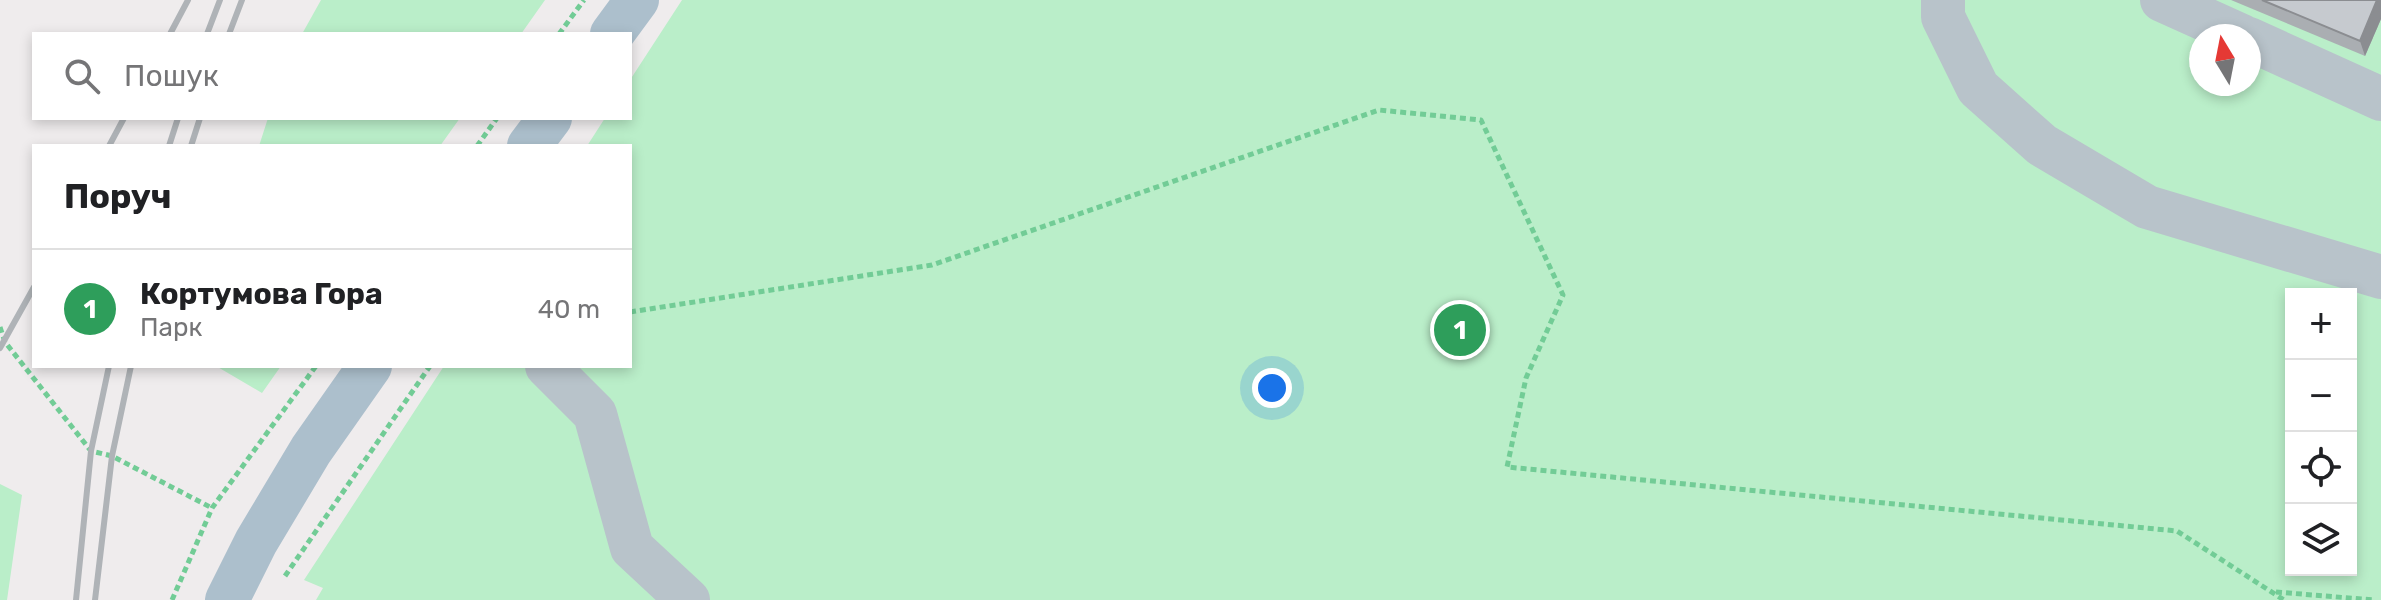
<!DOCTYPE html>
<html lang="uk">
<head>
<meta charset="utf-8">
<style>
	body { margin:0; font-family:Rubik,sans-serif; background:#f6f6f6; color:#202124 }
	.controls { position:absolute; right:24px; bottom:24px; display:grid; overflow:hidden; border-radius:0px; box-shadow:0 4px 12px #0003 }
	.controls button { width:72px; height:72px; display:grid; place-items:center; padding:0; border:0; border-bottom:2px solid #e0e0e0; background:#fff; color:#202124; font:40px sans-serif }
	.compass { position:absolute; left:2189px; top:24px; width:72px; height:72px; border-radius:50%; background:#fff; box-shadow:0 4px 12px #0003; rotate:350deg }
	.you { position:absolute; left:1272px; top:388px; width:28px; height:28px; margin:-20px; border:6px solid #fff; border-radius:50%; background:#1a73e8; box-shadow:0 0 0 12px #1a73e833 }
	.badge { display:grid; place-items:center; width:52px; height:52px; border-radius:50%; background:#ea580c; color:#fff; font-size:26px; font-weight:700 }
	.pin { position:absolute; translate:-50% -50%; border:4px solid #fff; box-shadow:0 2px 8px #0006 }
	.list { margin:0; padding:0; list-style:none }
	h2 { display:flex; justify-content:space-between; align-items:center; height:104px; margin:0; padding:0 32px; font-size:34px }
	h2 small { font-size:26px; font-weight:400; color:#757577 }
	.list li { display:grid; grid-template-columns:52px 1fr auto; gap:24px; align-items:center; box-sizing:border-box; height:120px; padding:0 32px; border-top:2px solid #e0e0e0 }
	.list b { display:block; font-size:30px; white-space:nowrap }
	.list p { margin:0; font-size:26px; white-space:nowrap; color:#757577 }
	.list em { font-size:26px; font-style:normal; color:#757577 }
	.icon { flex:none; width:44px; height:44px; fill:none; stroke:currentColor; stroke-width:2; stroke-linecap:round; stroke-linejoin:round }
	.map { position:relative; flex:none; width:2381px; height:600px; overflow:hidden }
	.search { position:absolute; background:#fff; box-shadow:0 4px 12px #0003; left:32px; top:32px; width:600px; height:88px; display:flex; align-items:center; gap:20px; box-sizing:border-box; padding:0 28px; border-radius:0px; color:#757577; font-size:30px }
	.panel { position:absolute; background:#fff; box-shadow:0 4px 12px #0003; left:32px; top:144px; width:600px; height:224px; border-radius:0px }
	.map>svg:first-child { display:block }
	.green { fill:#baeec9; fill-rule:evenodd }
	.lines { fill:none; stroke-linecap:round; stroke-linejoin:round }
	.path { stroke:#72cc96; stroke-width:5; stroke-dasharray:6 4; stroke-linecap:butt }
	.minor { stroke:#b8c3ca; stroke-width:44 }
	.major { stroke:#acbfcc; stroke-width:44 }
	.rail { stroke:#afb3b7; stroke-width:6 }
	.wall { fill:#aaaeb2 }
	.shaded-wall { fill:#8b8d91 }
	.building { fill:#c6cacf; stroke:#8b8d91; stroke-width:2 }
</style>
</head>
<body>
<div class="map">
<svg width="2381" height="600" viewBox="0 0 2381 600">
	<rect width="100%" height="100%" fill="#efeced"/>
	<path class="green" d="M321,0H545L521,34H302Z
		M682,0H2381V600H316L323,588L304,580L444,366H630V146H587L605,118H630V80ZM2201,36H2249V84H2201ZM2291,294H2351V570H2291Z
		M268,118H460L440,146H259Z
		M216,366H281L262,393Z
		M0,484L22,495L7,600H0Z"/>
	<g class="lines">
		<path class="path" d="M559,34L584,0
			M477,146L497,118
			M630,312L932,265L1379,110L1481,120L1563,295L1526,378L1507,467L2177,531L2284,600
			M0,327L5,342L91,451L112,456L212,508
			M285,576L430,366
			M2276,592L2374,600
			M172,600L212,508L316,366"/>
		<path class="minor" d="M1943,0V17L1978,88L2042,145L2147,207L2381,277
			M2162,0L2242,36
			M2249,39L2381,99
			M547,366L595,414L632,548L688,600"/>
		<path class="major" d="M612,34L637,0
			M529,146L550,118
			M227,600L256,542L311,450L370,366"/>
		<path class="rail" d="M170,34L188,0
			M207,34L220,0
			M229,34L242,0
			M109,146L124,118
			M169,146L178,118
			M191,146L200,118
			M0,348L34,287
			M76,600L91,451L109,366
			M95,600L112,456L131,366"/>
	</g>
	<path class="wall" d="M2231,0H2381V19L2365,56Z"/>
	<path class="shaded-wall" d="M2377,0H2381V19L2365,56L2360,41Z"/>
	<path class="building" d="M2262,0H2377L2360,41Z"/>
</svg>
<div class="controls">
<button>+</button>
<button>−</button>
<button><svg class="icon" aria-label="locate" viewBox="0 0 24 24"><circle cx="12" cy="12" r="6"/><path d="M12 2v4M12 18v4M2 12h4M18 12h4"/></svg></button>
<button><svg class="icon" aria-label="layers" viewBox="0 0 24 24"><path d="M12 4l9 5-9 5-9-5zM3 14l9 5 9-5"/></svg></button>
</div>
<svg class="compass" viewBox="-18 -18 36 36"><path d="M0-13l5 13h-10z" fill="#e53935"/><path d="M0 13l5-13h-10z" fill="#757577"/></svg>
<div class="you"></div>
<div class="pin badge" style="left:1460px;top:330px;background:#2e9e5b">1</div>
<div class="search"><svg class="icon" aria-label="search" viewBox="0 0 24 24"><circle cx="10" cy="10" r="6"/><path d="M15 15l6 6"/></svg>Пошук</div>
<section class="panel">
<h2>Поруч<small></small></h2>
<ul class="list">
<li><span class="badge" style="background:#2e9e5b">1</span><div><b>Кортумова Гора</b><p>Парк</p></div><em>40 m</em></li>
</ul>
</section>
</div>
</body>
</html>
